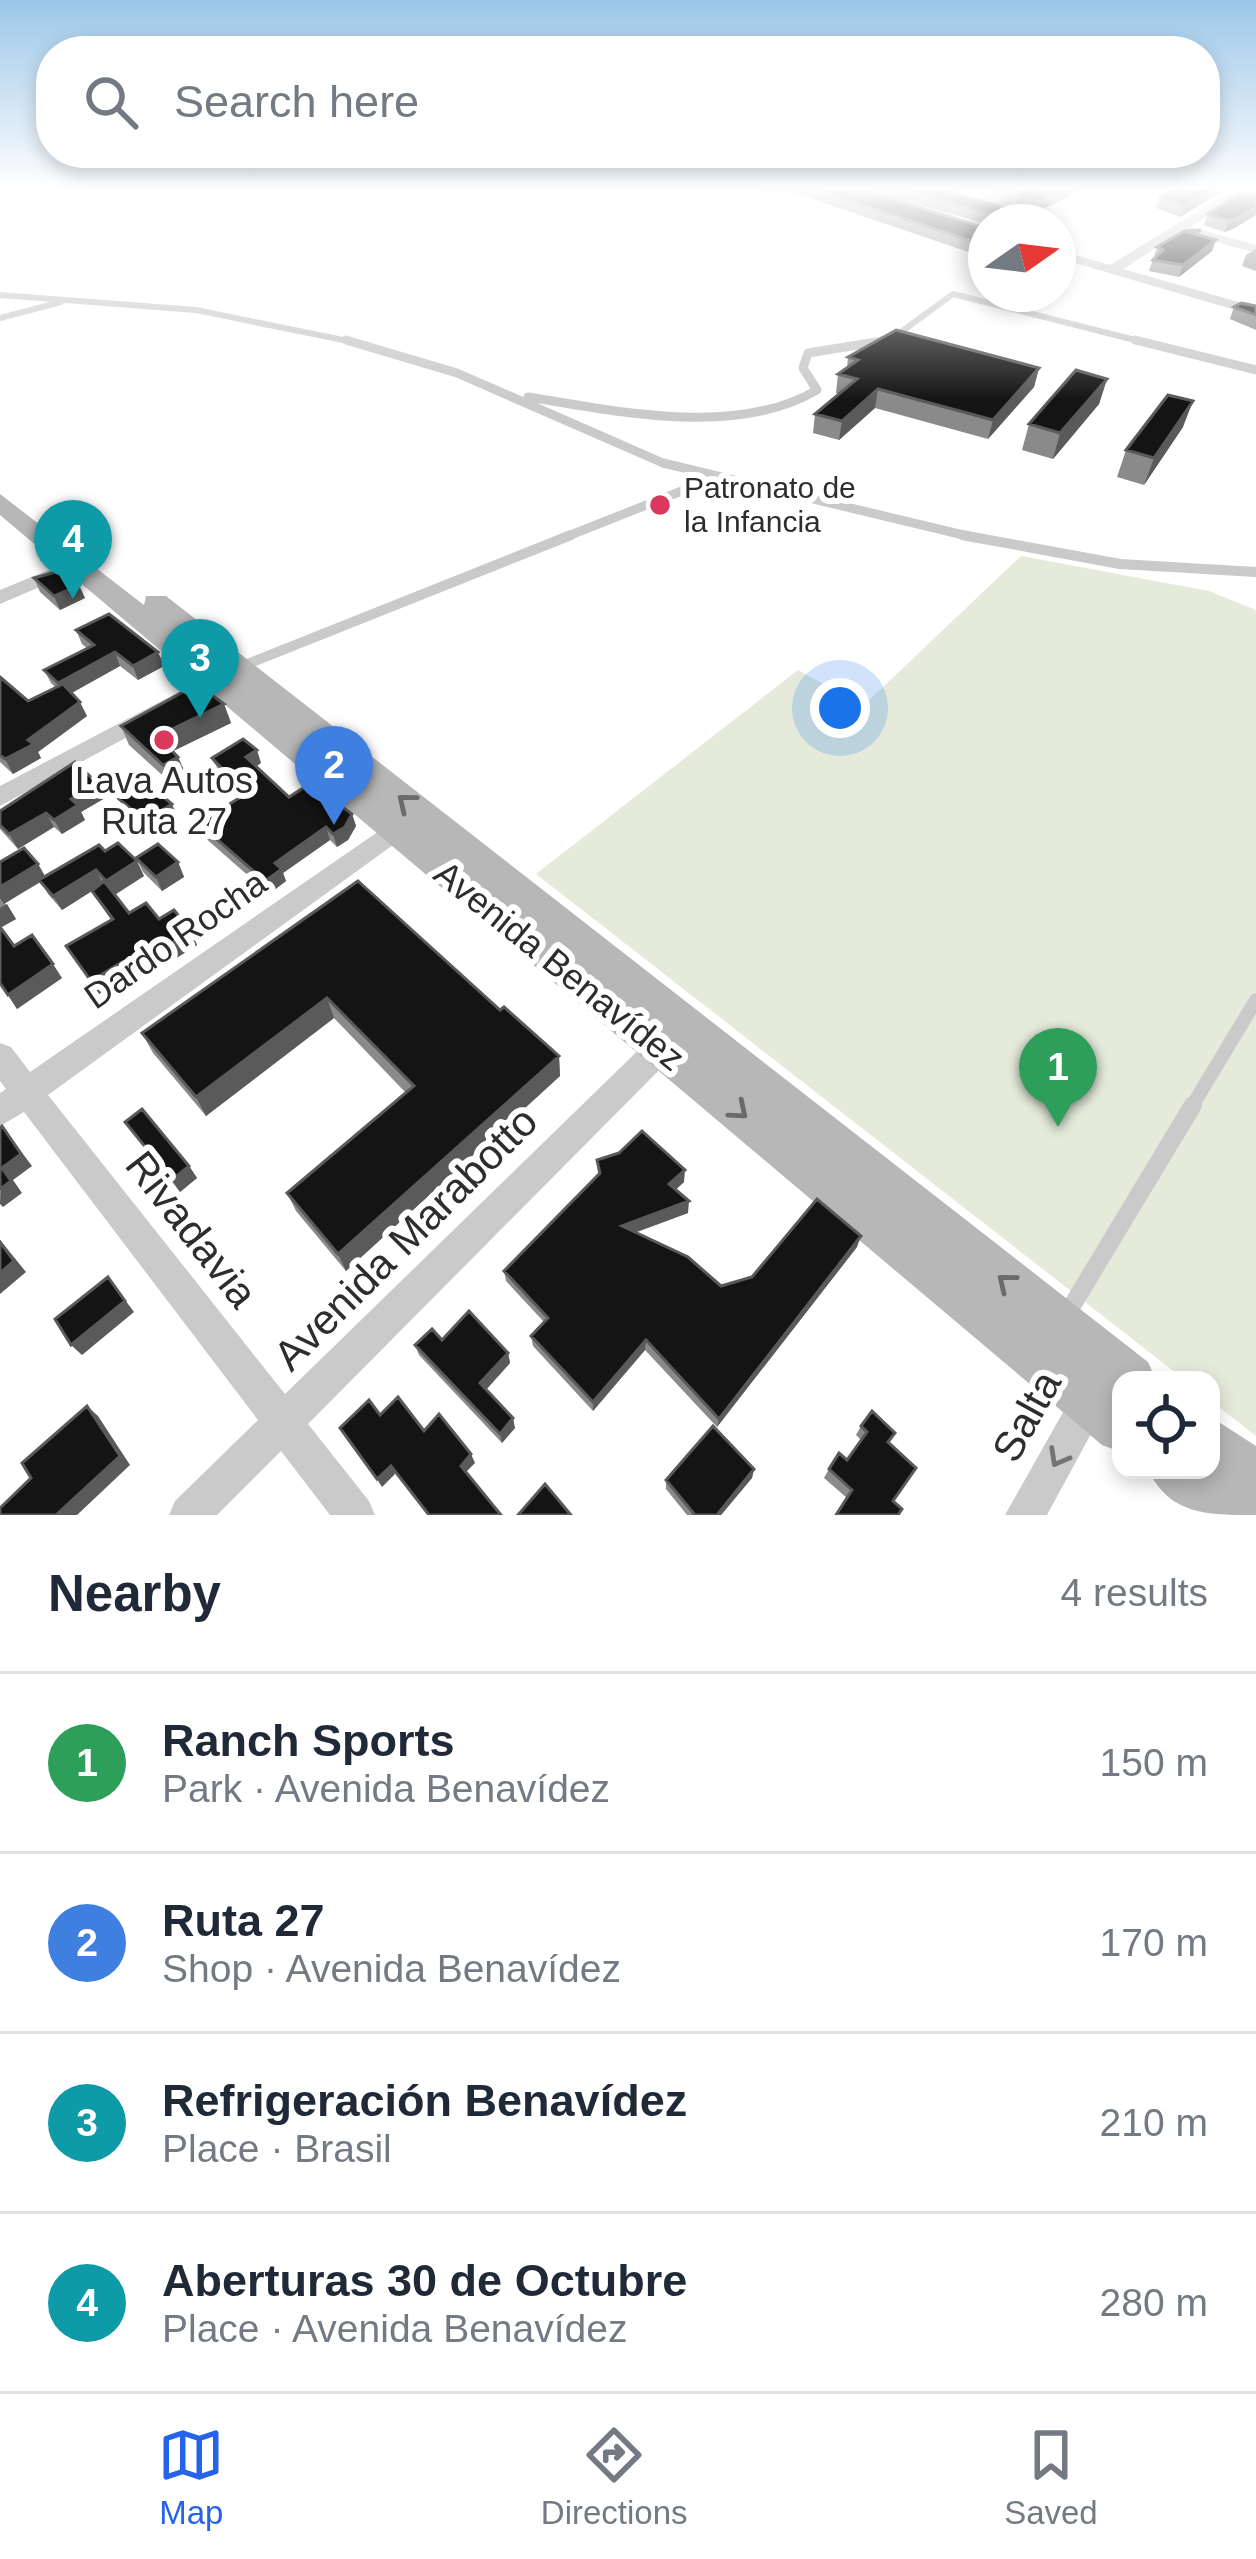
<!DOCTYPE html>
<html lang="en">
<head>
<meta charset="utf-8">
<style>
	body { margin:0; font-family:Helvetica,sans-serif; background:#f6f6f7; color:#1f2937 }
	.controls { position:absolute; right:36px; bottom:36px; display:grid; overflow:hidden; border-radius:24px; box-shadow:0 6px 18px #0003 }
	.controls button { width:108px; height:108px; display:grid; place-items:center; padding:0; border:0; border-bottom:3px solid #e0e1e3; background:#fff; color:#1f2937; font:60px sans-serif }
	.compass { position:absolute; left:968px; top:204px; width:108px; height:108px; border-radius:50%; background:#fff; box-shadow:0 6px 18px #0003; rotate:76deg }
	.you { position:absolute; left:840px; top:708px; width:42px; height:42px; margin:-30px; border:9px solid #fff; border-radius:50%; background:#1a73e8; box-shadow:0 0 0 18px #1a73e833 }
	.badge { display:grid; place-items:center; width:78px; height:78px; border-radius:50%; background:#2563eb; color:#fff; font-size:39px; font-weight:700 }
	.pin { position:absolute; translate:-50% -99px; filter:drop-shadow(0 3px 6px #0008) }
	.pin::after { content:''; position:absolute; top:63px; width:42px; height:36px; background:inherit; clip-path:polygon(0 0,100% 0,50% 100%) }
	.list { margin:0; padding:0; list-style:none }
	h2 { display:flex; justify-content:space-between; align-items:center; height:156px; margin:0; padding:0 48px; font-size:51px }
	h2 small { font-size:39px; font-weight:400; color:#747a83 }
	.list li { display:grid; grid-template-columns:78px 1fr auto; gap:36px; align-items:center; box-sizing:border-box; height:180px; padding:0 48px; border-top:3px solid #e0e1e3 }
	.list b { display:block; font-size:45px; white-space:nowrap }
	.list p { margin:0; font-size:39px; white-space:nowrap; color:#747a83 }
	.list em { font-size:39px; font-style:normal; color:#747a83 }
	.icon { flex:none; width:66px; height:66px; fill:none; stroke:currentColor; stroke-width:2; stroke-linecap:round; stroke-linejoin:round }
	.map { position:relative; flex:none; width:1256px; height:1515px; overflow:hidden }
	.search { position:absolute; background:#fff; box-shadow:0 6px 18px #0003; left:36px; right:36px; top:36px; height:132px; display:flex; align-items:center; gap:30px; box-sizing:border-box; padding:0 42px; border-radius:48px; color:#747a83; font-size:45px }
	.sheet { height:876px; background:#fff }
	nav { display:flex; justify-content:space-around; align-items:center; box-sizing:border-box; height:168px; border-top:3px solid #e0e1e3; background:#fff; font-size:33px; color:#747a83 }
	nav a { display:grid; justify-items:center; gap:6px }
	nav .on { color:#2563eb }
	.map>svg:first-child { display:block }
	.green { fill:#e5eadb }
	.lines { fill:none; stroke-linecap:round; stroke-linejoin:round }
	.service-far4 { stroke:#cacaca; stroke-width:6 }
	.service-far3 { stroke:#cacaca; stroke-width:9 }
	.service-far2 { stroke:#cacaca; stroke-width:10 }
	.service-far1 { stroke:#cacaca; stroke-width:14 }
	.service { stroke:#cacaca; stroke-width:18 }
	.minor { fill:#cacaca; fill-rule:evenodd }
	.secondary { fill:#b7b7b7; fill-rule:evenodd }
	.wall { fill:#8a8a8a }
	.shaded-wall { fill:#5a5a5a }
	.building { fill:#141414; stroke:#5a5a5a; stroke-width:3 }
	.oneway { stroke:#6b6b6b }
	.oneway2 { stroke:#747474 }
	.poi-dot { fill:#d9395c; stroke:#fff; stroke-width:4.5 }
	.labels { text-anchor:middle; stroke-width:12; stroke-linejoin:round; paint-order:stroke }
	.far-poi-label { font-size:30px; fill:#2d2d2d; stroke:#fff; text-anchor:start }
	.poi-label { font-size:36px; fill:#2d2d2d; stroke:#fff }
	.street-label { font-size:36px; fill:#2d2d2d; stroke:#fff }
	.near-street-label { font-size:42px; fill:#2d2d2d; stroke:#fff }
</style>
</head>
<body>
<div class="map">
<svg width="1256" height="1515" viewBox="0 0 1256 1515">
	<rect width="100%" height="100%" fill="#fff"/>
	<path class="green" d="M1021,556L1209,591L1256,610V1436L1211,1401V1380H1185L536,874L798,670L863,706Z"/>
	<g class="lines">
		<path class="service-far4" d="M0,295L196,310L358,343
			M0,318L61,302
			M886,343L953,294L1147,343"/>
		<path class="service-far3" d="M346,340L457,373L663,463L976,538
			M1135,340L1256,370
			M528,397C616,411 736,438 817,390L803,368L808,353L889,340
			M563,538L717,477"/>
		<path class="service-far2" d="M962,535L1120,564L1256,572
			M240,667L571,535"/>
		<path class="service-far1" d="M1191,1108L1256,1000"/>
		<path class="service" d="M1067,1314L1193,1105"/>
		<path class="minor" d="M1024,188H1039L1008,205L998,202Z
			M1229,192L1256,193V201L1235,199L1190,227L1256,245V253L1181,232L1123,269L1256,307V316L1058,258V250L1110,265Z
			M63,564L70,566V574L0,604V590Z
			M230,665L238,667L241,672L238,677L0,806V786Z
			M395,820L404,823L408,830L404,837L48,1095L285,1394L658,1031L669,1027L680,1031L684,1040L680,1049L308,1424L369,1501L375,1515H330L281,1451L217,1515H169L175,1501L258,1420L24,1112L0,1126V1093L6,1089L0,1081V1043L11,1047L30,1072Z
			M1092,1378L1105,1384L1111,1397L1047,1515H1005L1079,1384Z"/>
		<path class="secondary" d="M0,494L144,605L146,596H166L1148,1362L1156,1380H1121V1452L1102,1445L0,515Z
			M1211,1417L1256,1446V1515C1207,1515 1170,1515 1148,1470H1211Z"/>
	</g>
	<path class="wall" d="M757,188H858L986,228V258L789,191H765Z
		M860,188H966L954,193L1016,211L1013,222H986V224Z
		M1083,189L1038,212L1016,206L1018,195Z
		M1221,192L1180,217L1156,208L1160,197Z
		M1256,194L1235,228L1225,232L1204,225L1208,214Z
		M1201,230L1199,235L1216,240L1212,251L1179,277L1149,271L1157,247Z
		M1256,249V271L1242,266L1246,255Z
		M1256,306V330L1230,319L1234,307Z
		M848,357L1039,368L1034,387L988,439L875,408L839,440L813,433L815,414L840,394L836,393L838,374L847,368Z
		M1107,379L1099,404L1053,459L1022,450L1029,424Z
		M1183,427L1144,485L1117,477L1126,450Z
		M34,578L85,598L60,610L40,592Z
		M76,630L158,652L164,666L138,680L120,666L72,693L87,716L38,752L41,758L13,774L0,762V677L28,701L56,688L51,683L44,670L87,648L82,644Z
		M224,704L231,723L173,751L178,757L186,775L171,783L129,745L121,726Z
		M212,758L261,763L256,766L289,797L352,814L356,826L348,840L337,847L330,840L283,873L286,881L269,894L203,836L198,823L242,797L217,771Z
		M98,784L105,798L81,812L85,820L62,834L54,827L18,849L0,829V811Z
		M119,799L178,819L152,836L126,813Z
		M105,851L144,876L115,895L129,913L159,919L191,931L197,945L135,984L130,976L99,994L66,946L111,920L92,891L62,910L48,894L41,882L5,903L16,919L0,928L14,946L62,978L17,1009L0,983V862L38,864L45,876Z
		M136,858L178,862L184,877L162,891L143,872Z
		M358,881L500,1010L559,1056L560,1076L346,1271L296,1211L287,1193L406,1093L334,1018L206,1116L153,1053L142,1033Z
		M125,1122L189,1166L197,1178L180,1192Z
		M597,1160L684,1182L675,1190L688,1213L635,1233L721,1286L857,1247L717,1427L645,1350L593,1411L533,1346L531,1336L544,1322L506,1281L504,1271L598,1175Z
		M442,1340L508,1353L510,1363L486,1390L515,1428L502,1443L419,1355L415,1345Z
		M861,1426L889,1442L893,1501L847,1498L824,1478L829,1469L847,1460L861,1440L856,1435Z
		M754,1469L752,1478L721,1515H687L666,1489V1480Z"/>
	<path class="shaded-wall" d="M941,188H966L939,198Z
		M1067,188H1083L1038,212L1041,201Z
		M1213,188H1222L1221,192L1180,217L1184,206Z
		M1256,207V215L1235,228L1225,232L1229,221Z
		M1016,211L1013,222H994Z
		M1216,240L1212,251L1179,277L1183,265Z
		M1039,368L1034,387L988,439L993,420Z
		M1107,379L1099,404L1053,459L1060,433Z
		M878,389L875,408L839,440L842,421Z
		M1193,401L1183,427L1144,485L1154,458Z
		M79,585L85,598L60,610L54,596Z
		M115,652L120,666L64,697L58,683Z
		M158,652L164,666L138,680L133,666Z
		M80,702L87,716L38,752L41,758L13,774L5,759L28,740Z
		M224,704L231,723L165,755L158,736Z
		M257,750L261,763L251,770L246,757Z
		M178,757L186,775L171,783L163,765Z
		M98,784L105,798L81,812L85,820L62,834L54,820L71,799Z
		M172,804L178,819L152,836L145,821Z
		M46,813L54,827L18,849L9,834Z
		M352,814L356,826L348,840L337,847L333,834Z
		M326,827L330,840L283,873L286,881L269,894L265,881L275,863Z
		M137,861L144,876L114,895L106,881Z
		M178,862L184,877L162,891L156,877Z
		M38,864L46,878L4,904L0,898V887Z
		M96,870L103,884L62,910L53,896Z
		M7,904L16,919L0,928V908Z
		M191,931L197,945L135,984L128,970Z
		M122,962L130,976L99,994L91,981Z
		M53,964L62,978L17,1009L8,995Z
		M327,998L334,1018L206,1116L196,1097Z
		M559,1056L560,1076L346,1271L338,1254Z
		M2,1126L32,1166L13,1180L22,1193L3,1207L0,1204Z
		M189,1166L197,1178L180,1192L172,1180Z
		M685,1170L684,1182L669,1196V1184Z
		M689,1201L688,1213L622,1237V1226Z
		M861,1236L857,1247L717,1427L719,1419Z
		M0,1240L26,1272L0,1294Z
		M108,1277L134,1312L82,1355L71,1345Z
		M646,1340L645,1350L593,1411V1402Z
		M508,1353L510,1363L483,1393L480,1383Z
		M87,1406L98,1416L130,1465L77,1515H56Z
		M513,1418L515,1428L502,1443L500,1434Z
		M471,1454L475,1463L464,1474L461,1466Z
		M391,1466L395,1474L382,1487L377,1479Z
		M754,1469L752,1478L721,1515H717Z"/>
	<path class="building" d="M812,188H858L986,228V246Z
		M899,188H938L1016,211L993,222L990,214Z
		M1032,188H1067L1041,201L1018,195Z
		M1177,188H1213L1184,206L1160,197Z
		M1238,194H1256V207L1239,217L1229,221L1208,214Z
		M1201,230L1191,233L1216,240L1183,265L1153,260L1163,250L1157,247L1184,231Z
		M1241,303L1256,306V315L1234,307Z
		M896,330L1039,368L993,420L878,389L842,421L815,414L857,379L838,374L858,360L848,357Z
		M1076,370L1107,379L1060,433L1029,424Z
		M1168,395L1193,401L1154,458L1126,450Z
		M63,570L79,585L54,596L34,578Z
		M109,614L158,652L133,666L115,652L58,683L44,670L94,645L76,630Z
		M0,677L28,701L63,684L80,702L28,740L34,744L5,759L0,755Z
		M192,687L202,688L224,704L158,736L178,757L163,765L121,726Z
		M243,739L257,750L246,757L289,797L311,783L352,814L345,827L333,834L326,827L275,863L282,869L265,881L198,823L246,794L212,758Z
		M75,762L98,784L71,799L78,805L54,820L46,813L9,834L0,825V811Z
		M146,782L172,804L145,821L119,799Z
		M118,843L137,861L106,881L96,870L53,896L39,880L99,845L105,851Z
		M158,844L178,862L156,877L136,858Z
		M24,848L38,864L0,887V862Z
		M104,881L129,913L146,903L159,919L174,910L191,931L128,970L122,962L91,981L66,946L113,919L92,891Z
		M358,881L500,1010L504,1007L559,1056L338,1254L287,1193L414,1086L327,998L196,1097L142,1033Z
		M0,927L14,946L32,935L53,964L8,995L0,983Z
		M142,1109L189,1166L172,1180L125,1122Z
		M2,1126L21,1154L2,1168L11,1181L0,1189V1128Z
		M642,1131L685,1170L669,1184L689,1201L622,1226L688,1257L721,1286L752,1277L817,1199L861,1236L719,1419L646,1340L593,1402L531,1336L548,1318L504,1271L600,1173L597,1160L619,1153Z
		M0,1242L14,1261L0,1273Z
		M108,1277L125,1301L71,1345L55,1319Z
		M469,1311L508,1353L480,1383L513,1418L500,1434L415,1345L432,1329L442,1340Z
		M398,1397L424,1431L439,1414L471,1454L461,1466L501,1515H429L391,1466L377,1479L340,1428L369,1400L380,1415Z
		M87,1406L120,1456L56,1515H0V1508L31,1478L22,1463Z
		M872,1411L895,1433L888,1442L916,1468L893,1501L902,1509L898,1515H836L852,1490L829,1469L839,1453L847,1460L867,1432L861,1426Z
		M713,1426L754,1469L717,1515H695L666,1480Z
		M545,1484L571,1515H518Z"/>
	<defs><path id="oneway-chevron" d="M-2-3.5L2.5 0L-2 3.5" fill="none" stroke-width="1.6" stroke-linecap="round" stroke-linejoin="round" transform="scale(3)"/></defs>
	<g class="oneway">
		<use href="#oneway-chevron" transform="translate(406 802) rotate(-141)"/>
		<use href="#oneway-chevron" transform="translate(739 1111) rotate(40)"/>
		<use href="#oneway-chevron" transform="translate(1006 1282) rotate(-141)"/>
	</g>
	<use class="oneway2" href="#oneway-chevron" transform="translate(1058 1458) rotate(119)"/>
	<linearGradient id="sky" x2="0" y2="1"><stop stop-color="#9bc6e8"/><stop offset="0.47" stop-color="#fff"/><stop offset="1" stop-color="#fff" stop-opacity="0"/></linearGradient>
	<rect width="1256" height="400" fill="url(#sky)"/>
	<g class="poi-dot">
		<circle cx="660" cy="505" r="12"/>
		<circle cx="164" cy="740" r="12"/>
	</g>
	<g class="labels">
		<g class="far-poi-label">
			<text x="684" y="498">Patronato de<tspan x="684" dy="34">la Infancia</tspan></text>
		</g>
		<g class="poi-label">
			<text x="164" y="793">Lava Autos<tspan x="164" dy="41">Ruta 27</tspan></text>
		</g>
		<g class="street-label">
			<text transform="translate(175 939) rotate(-35)" y="13">Dardo Rocha</text>
			<text transform="translate(560 965) rotate(39)" y="13">Avenida Benavídez</text>
		</g>
		<g class="near-street-label">
			<text transform="translate(192 1229) rotate(52)" y="15">Rivadavia</text>
			<text transform="translate(405 1238) rotate(-45)" y="15">Avenida Marabotto</text>
			<text transform="translate(1026 1416) rotate(-61)" y="15">Salta</text>
		</g>
	</g>
</svg>
<div class="controls">
<button><svg class="icon" aria-label="locate" viewBox="0 0 24 24"><circle cx="12" cy="12" r="6"/><path d="M12 2v4M12 18v4M2 12h4M18 12h4"/></svg></button>
</div>
<svg class="compass" viewBox="-18 -18 36 36"><path d="M0-13l5 13h-10z" fill="#e53935"/><path d="M0 13l5-13h-10z" fill="#747a83"/></svg>
<div class="you"></div>
<div class="pin badge" style="left:1058px;top:1127px;background:#2e9e5b">1</div>
<div class="pin badge" style="left:334px;top:825px;background:#3f7fe0">2</div>
<div class="pin badge" style="left:200px;top:718px;background:#0f9aa8">3</div>
<div class="pin badge" style="left:73px;top:599px;background:#0f9aa8">4</div>
<div class="search"><svg class="icon" aria-label="search" viewBox="0 0 24 24"><circle cx="10" cy="10" r="6"/><path d="M15 15l6 6"/></svg>Search here</div>
</div>
<section class="sheet">
<h2>Nearby<small>4 results</small></h2>
<ul class="list">
<li><span class="badge" style="background:#2e9e5b">1</span><div><b>Ranch Sports</b><p>Park · Avenida Benavídez</p></div><em>150 m</em></li>
<li><span class="badge" style="background:#3f7fe0">2</span><div><b>Ruta 27</b><p>Shop · Avenida Benavídez</p></div><em>170 m</em></li>
<li><span class="badge" style="background:#0f9aa8">3</span><div><b>Refrigeración Benavídez</b><p>Place · Brasil</p></div><em>210 m</em></li>
<li><span class="badge" style="background:#0f9aa8">4</span><div><b>Aberturas 30 de Octubre</b><p>Place · Avenida Benavídez</p></div><em>280 m</em></li>
</ul>
</section>
<nav>
<a class="on"><svg class="icon" aria-label="map" viewBox="0 0 24 24"><path d="M3 6l6-2 6 2 6-2v14l-6 2-6-2-6 2zM9 4v14M15 6v14"/></svg>Map</a>
<a><svg class="icon" aria-label="directions" viewBox="0 0 24 24"><path d="M12 3l9 9-9 9-9-9zM9 14v-3h6M13 9l2 2-2 2"/></svg>Directions</a>
<a><svg class="icon" aria-label="saved" viewBox="0 0 24 24"><path d="M7 4h10v16l-5-4-5 4z"/></svg>Saved</a>
</nav>
</body>
</html>
